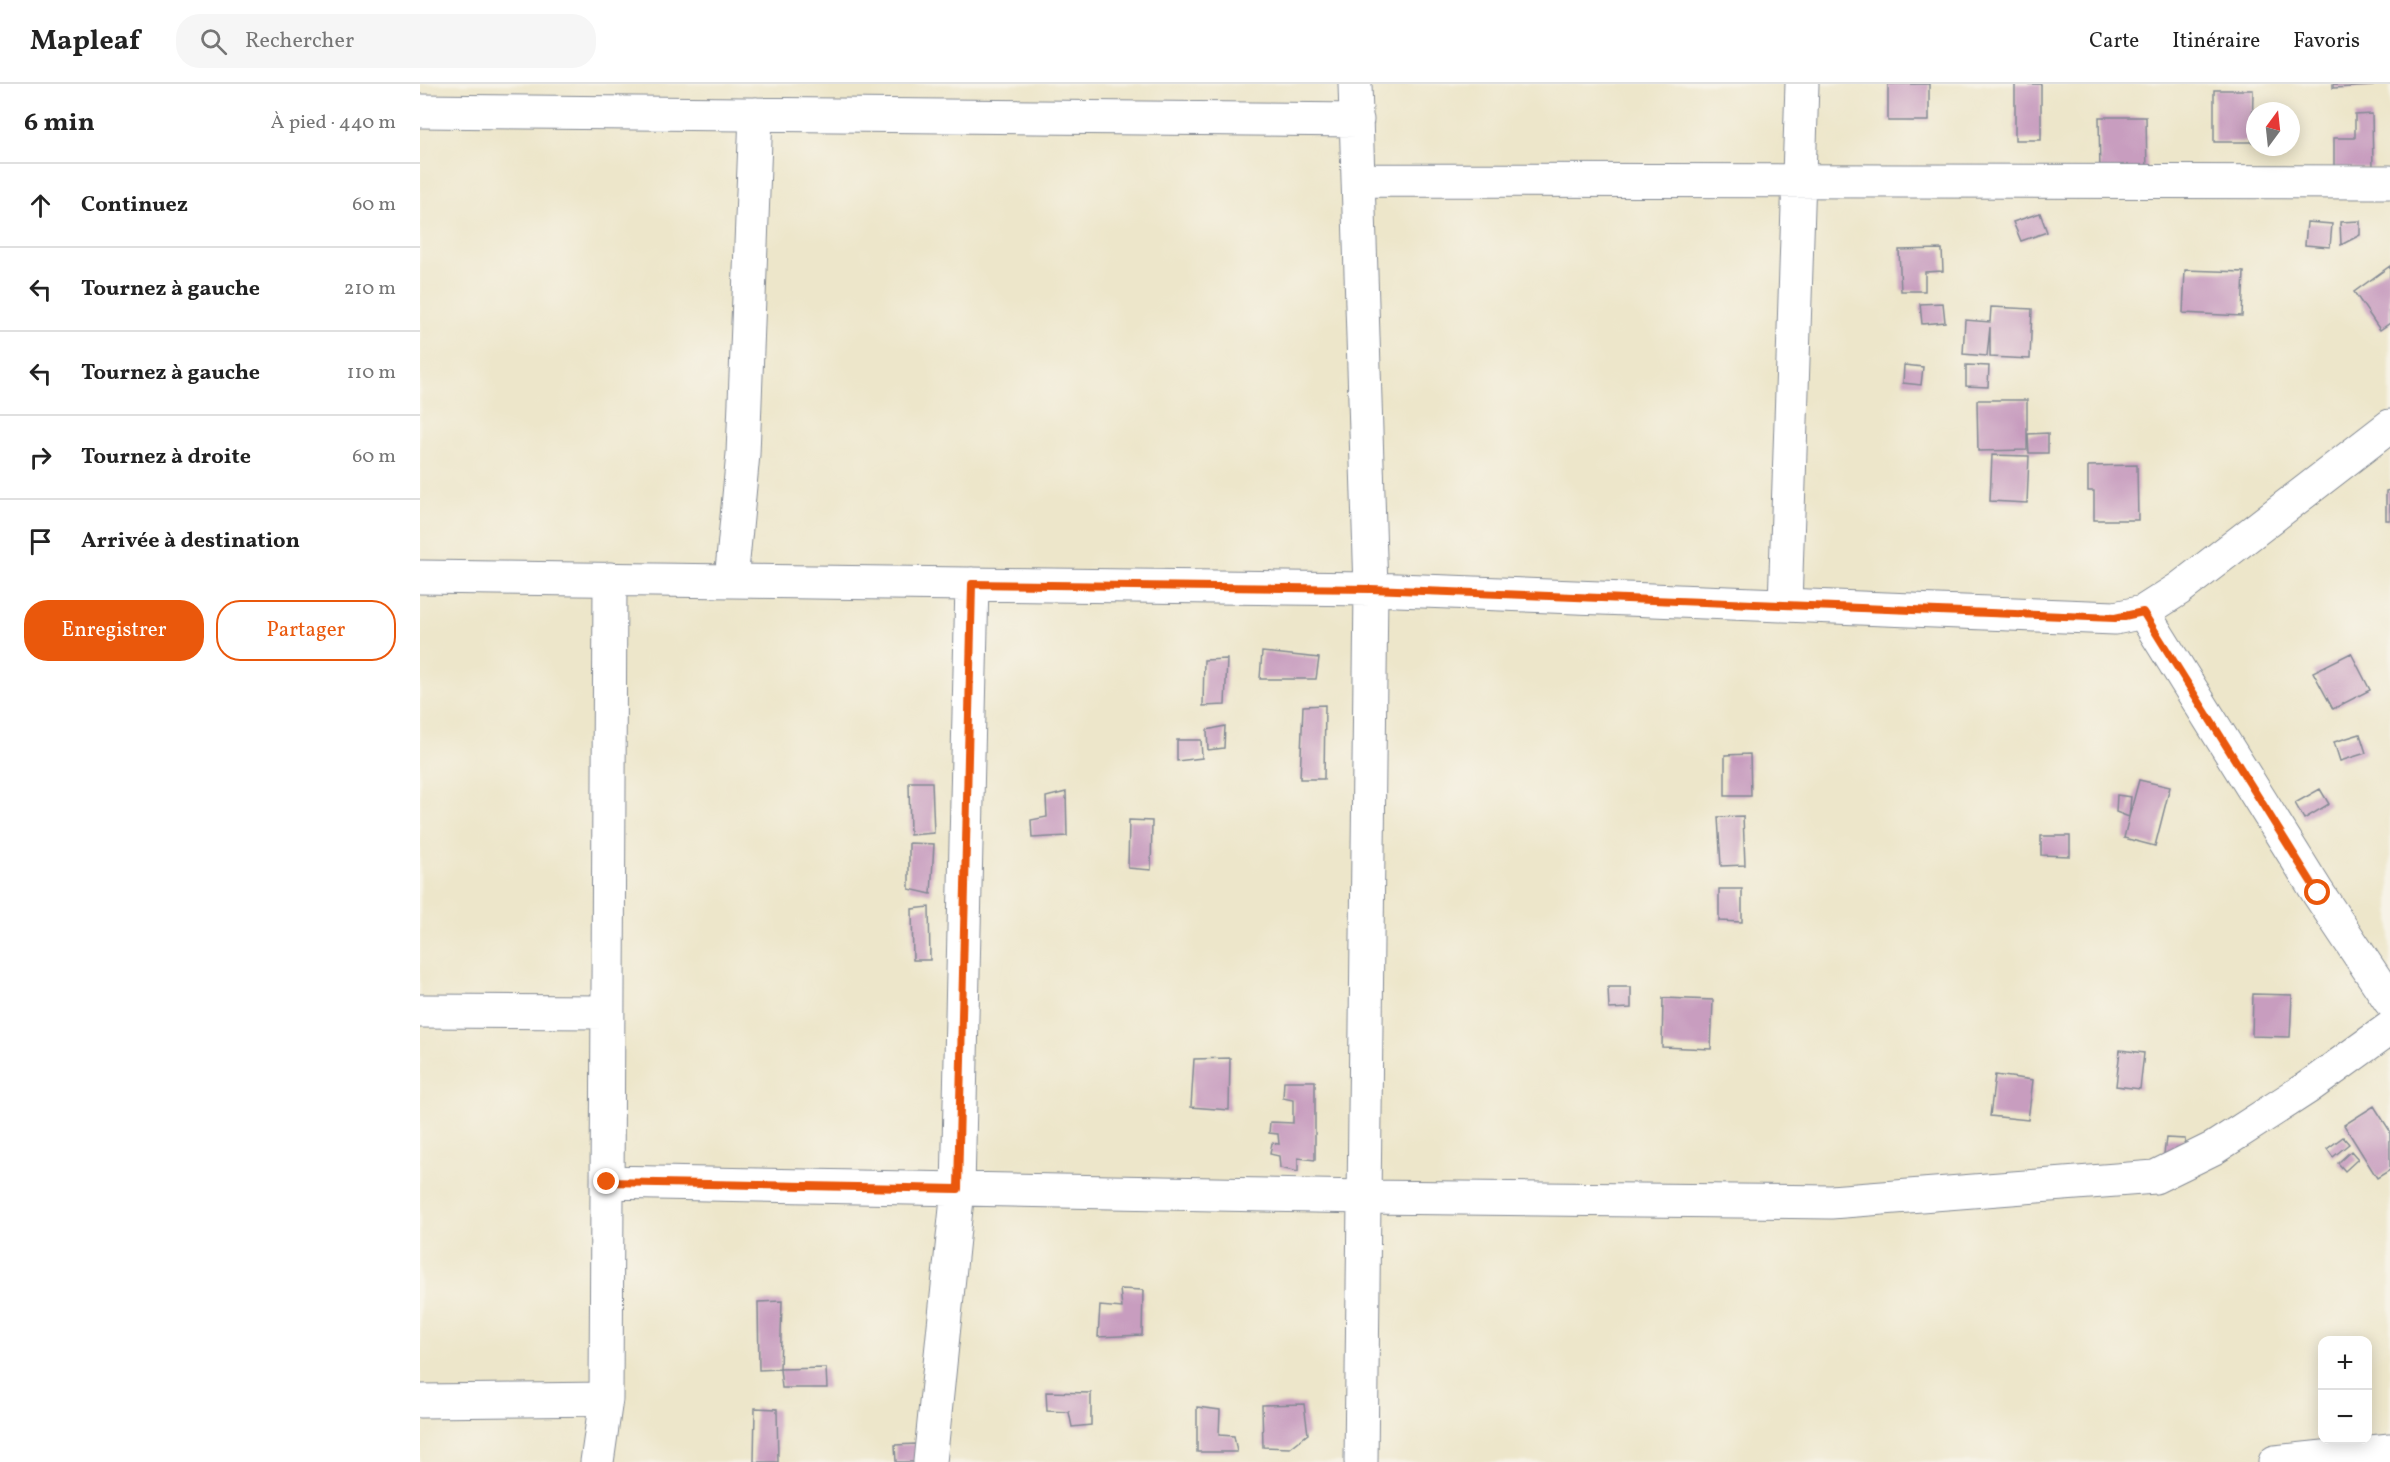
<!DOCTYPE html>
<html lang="fr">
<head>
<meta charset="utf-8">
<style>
	body { margin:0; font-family:Vollkorn,serif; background:#f6f6f6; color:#222 }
	.controls { position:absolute; right:18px; bottom:18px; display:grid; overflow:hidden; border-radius:12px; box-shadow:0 3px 15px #0003 }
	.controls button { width:54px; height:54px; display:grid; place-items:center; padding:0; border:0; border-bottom:2px solid #e0e0e0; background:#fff; color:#222; font:30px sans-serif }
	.compass { position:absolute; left:1826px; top:18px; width:54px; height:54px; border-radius:50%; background:#fff; box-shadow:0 3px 15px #0003; rotate:15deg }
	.stop { position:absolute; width:18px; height:18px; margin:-14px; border:4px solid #ea580c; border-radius:50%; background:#fff }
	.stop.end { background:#ea580c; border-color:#fff; box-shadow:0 2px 6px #0008 }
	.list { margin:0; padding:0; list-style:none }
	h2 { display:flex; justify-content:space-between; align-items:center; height:78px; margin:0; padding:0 24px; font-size:26px }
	h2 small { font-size:20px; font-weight:400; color:#767676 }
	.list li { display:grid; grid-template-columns:39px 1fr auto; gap:18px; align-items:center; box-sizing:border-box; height:84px; padding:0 24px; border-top:2px solid #e0e0e0 }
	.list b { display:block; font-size:22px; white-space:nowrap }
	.list em { font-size:20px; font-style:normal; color:#767676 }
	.actions { display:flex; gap:12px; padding:18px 24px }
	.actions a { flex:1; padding:14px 0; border:2px solid #ea580c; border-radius:24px; text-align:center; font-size:21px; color:#ea580c }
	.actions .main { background:#ea580c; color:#fff }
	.icon { flex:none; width:33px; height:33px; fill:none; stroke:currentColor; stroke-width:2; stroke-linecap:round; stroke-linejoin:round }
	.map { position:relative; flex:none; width:1970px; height:1378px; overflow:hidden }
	header { display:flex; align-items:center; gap:36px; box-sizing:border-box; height:84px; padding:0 30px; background:#fff; border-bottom:2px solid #e0e0e0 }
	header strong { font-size:28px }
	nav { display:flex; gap:33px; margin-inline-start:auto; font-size:21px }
	.search { width:420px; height:54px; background:#f6f6f6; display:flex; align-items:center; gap:15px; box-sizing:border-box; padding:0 21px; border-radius:24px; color:#767676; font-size:22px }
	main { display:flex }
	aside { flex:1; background:#fff }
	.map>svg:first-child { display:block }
	.building { fill:#c89dbf }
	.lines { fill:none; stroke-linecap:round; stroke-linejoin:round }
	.street-casing { stroke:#848a94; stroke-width:35 }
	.street { stroke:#fff; stroke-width:33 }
	.route { stroke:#ea580c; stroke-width:8 }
</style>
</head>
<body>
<header>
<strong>Mapleaf</strong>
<div class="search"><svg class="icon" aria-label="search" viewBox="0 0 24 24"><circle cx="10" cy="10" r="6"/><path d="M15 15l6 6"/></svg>Rechercher</div>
<nav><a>Carte</a><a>Itinéraire</a><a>Favoris</a></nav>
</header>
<main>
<aside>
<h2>6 min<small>À pied · 440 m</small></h2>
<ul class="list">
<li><svg class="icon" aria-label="ahead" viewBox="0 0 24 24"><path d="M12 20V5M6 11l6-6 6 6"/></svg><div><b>Continuez</b></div><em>60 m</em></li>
<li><svg class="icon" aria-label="left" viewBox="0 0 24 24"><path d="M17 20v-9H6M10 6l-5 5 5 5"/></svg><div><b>Tournez à gauche</b></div><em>210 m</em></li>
<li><svg class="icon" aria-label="left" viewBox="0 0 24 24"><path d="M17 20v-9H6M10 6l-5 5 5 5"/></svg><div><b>Tournez à gauche</b></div><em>110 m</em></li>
<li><svg class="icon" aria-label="right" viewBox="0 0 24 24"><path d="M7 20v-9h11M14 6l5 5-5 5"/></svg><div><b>Tournez à droite</b></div><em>60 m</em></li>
<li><svg class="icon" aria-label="arrive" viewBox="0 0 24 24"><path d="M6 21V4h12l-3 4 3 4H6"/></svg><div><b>Arrivée à destination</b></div></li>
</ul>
<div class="actions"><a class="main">Enregistrer</a><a>Partager</a></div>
</aside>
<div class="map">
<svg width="1970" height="1378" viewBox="0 0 1970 1378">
	<rect width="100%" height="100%" fill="#f7f3e8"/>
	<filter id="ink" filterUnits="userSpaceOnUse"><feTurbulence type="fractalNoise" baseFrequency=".0167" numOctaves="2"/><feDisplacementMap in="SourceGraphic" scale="12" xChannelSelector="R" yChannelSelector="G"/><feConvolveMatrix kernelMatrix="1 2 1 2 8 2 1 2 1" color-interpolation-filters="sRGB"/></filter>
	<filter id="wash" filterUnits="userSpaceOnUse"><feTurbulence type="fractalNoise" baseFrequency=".008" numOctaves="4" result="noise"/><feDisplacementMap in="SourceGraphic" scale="24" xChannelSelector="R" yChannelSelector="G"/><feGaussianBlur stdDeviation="1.35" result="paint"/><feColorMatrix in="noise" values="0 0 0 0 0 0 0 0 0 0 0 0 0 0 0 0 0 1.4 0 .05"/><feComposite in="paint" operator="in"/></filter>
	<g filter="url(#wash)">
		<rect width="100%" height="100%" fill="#ede6ca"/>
		<g id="blocks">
			<path class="building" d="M1468,0H1509V37H1468Z
				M1595,0H1621V56H1595Z
				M1913,0H1953V2L1913,4Z
				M1794,6H1833L1832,58H1794Z
				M1952,30L1953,84H1914V54H1935V31Z
				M1679,33H1726L1727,89H1680Z
				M1620,129L1627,148L1601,157L1593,138Z
				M1940,137V151L1921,161L1920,138Z
				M1887,138L1912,140L1910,163L1885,161Z
				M1522,165L1523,187L1505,188V207H1481L1479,166Z
				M1970,182V239L1960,246L1934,208Z
				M1765,186L1824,188L1822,232L1763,229Z
				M1523,219L1525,238L1502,240L1500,220Z
				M1571,223L1612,225L1610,275L1570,273V243L1567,272L1543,270L1545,236L1570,238Z
				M1484,281L1503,283L1501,301L1483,299Z
				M1546,281L1569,282L1568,303L1546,302Z
				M1557,316H1607V366L1558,367Z
				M1628,349V369H1609L1608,350Z
				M1572,371L1609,372L1607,419L1570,417Z
				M1717,381L1718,436H1674V407H1668V382Z
				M1970,406V436H1966V407Z
				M842,568L899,574L896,595H840Z
				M1931,569L1950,606L1913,625L1893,588Z
				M807,575L805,621L783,622L784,576Z
				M905,621L904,695H880L883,622Z
				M805,642L804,664L788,666L787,646Z
				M1940,650L1946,669L1920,677L1914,658Z
				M757,656H781L782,674L757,677Z
				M1330,670L1331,712H1305V671Z
				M1719,696L1750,703L1735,762L1704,754L1709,733L1696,728L1697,711L1711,713L1709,733Z
				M489,698H512L514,749L490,751Z
				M1900,705L1909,720L1884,735L1875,719Z
				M646,708L647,752L612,754L611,736L627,733L626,713Z
				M1323,732L1325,781L1301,782L1298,733Z
				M709,736L732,737L731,786L708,784Z
				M1621,752H1650V772L1621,771Z
				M489,759L514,760L511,810L489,805Z
				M1299,805H1322V838L1299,837Z
				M509,823L510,876H493L492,825Z
				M1188,903H1211V924L1189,925Z
				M1833,910L1872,911L1870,953L1832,952Z
				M1243,914L1293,916L1291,965L1242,963Z
				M1700,966L1724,969L1720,1005L1696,1002Z
				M810,974L809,1026L771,1023L774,975Z
				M1575,991L1613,996L1608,1036L1570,1032Z
				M864,997H895V1076L878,1074V1088L860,1084L859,1072L850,1070L852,1059L859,1060L858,1050L849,1049L850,1038L873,1039V1016L863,1014Z
				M1954,1022L1970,1047V1086L1957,1094L1924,1041Z
				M1923,1053L1929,1060L1913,1073L1907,1065Z
				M1746,1054L1765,1055L1764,1072L1744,1070Z
				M1931,1067L1938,1075L1925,1087L1918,1079Z
				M700,1205L723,1206L722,1251L678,1253L680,1222L702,1224Z
				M362,1217L360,1285L339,1286L338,1218Z
				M406,1284L407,1304H362L360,1285Z
				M626,1308L671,1309V1341L652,1343L649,1328L627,1327Z
				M884,1320L888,1350L870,1364L843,1363L842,1321Z
				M777,1323L800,1326L799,1351L814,1352L817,1368H777Z
				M335,1324L357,1325L358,1378H334Z
				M496,1360L497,1378H476L475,1361Z"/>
		</g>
	</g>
	<g filter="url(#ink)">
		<use href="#blocks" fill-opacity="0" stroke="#848a94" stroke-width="1.5"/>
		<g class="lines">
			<defs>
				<path id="street" d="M935,0L951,505L941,1378
					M0,27L937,36
					M940,96L1970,98
					M0,493L951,505L1695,534L1723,528L1759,505L1970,342
					M311,497L323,370L336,30
					M1365,521L1382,0
					M1723,528L1898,809L1970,917
					M0,927L187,928
					M187,1098L944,1113L1411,1118L1735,1093L1794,1064L1887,1004L1970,944
					M0,1317L186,1315
					M177,1378L186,1315L190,495
					M510,1378L538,1105L552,500
					M1855,1378L1970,1366"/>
			</defs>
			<use href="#street" class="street-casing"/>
			<use href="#street" class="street"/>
		</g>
	</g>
	<g class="lines" filter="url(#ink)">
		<path class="route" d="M187,1098L538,1105L552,500L951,505L1695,534L1723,528L1898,809"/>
	</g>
</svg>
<div class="controls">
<button>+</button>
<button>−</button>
</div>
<svg class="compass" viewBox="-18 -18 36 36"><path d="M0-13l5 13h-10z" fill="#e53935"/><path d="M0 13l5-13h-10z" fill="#767676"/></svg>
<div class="stop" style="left:1898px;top:809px"></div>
<div class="stop end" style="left:187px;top:1098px"></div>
</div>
</main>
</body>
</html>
